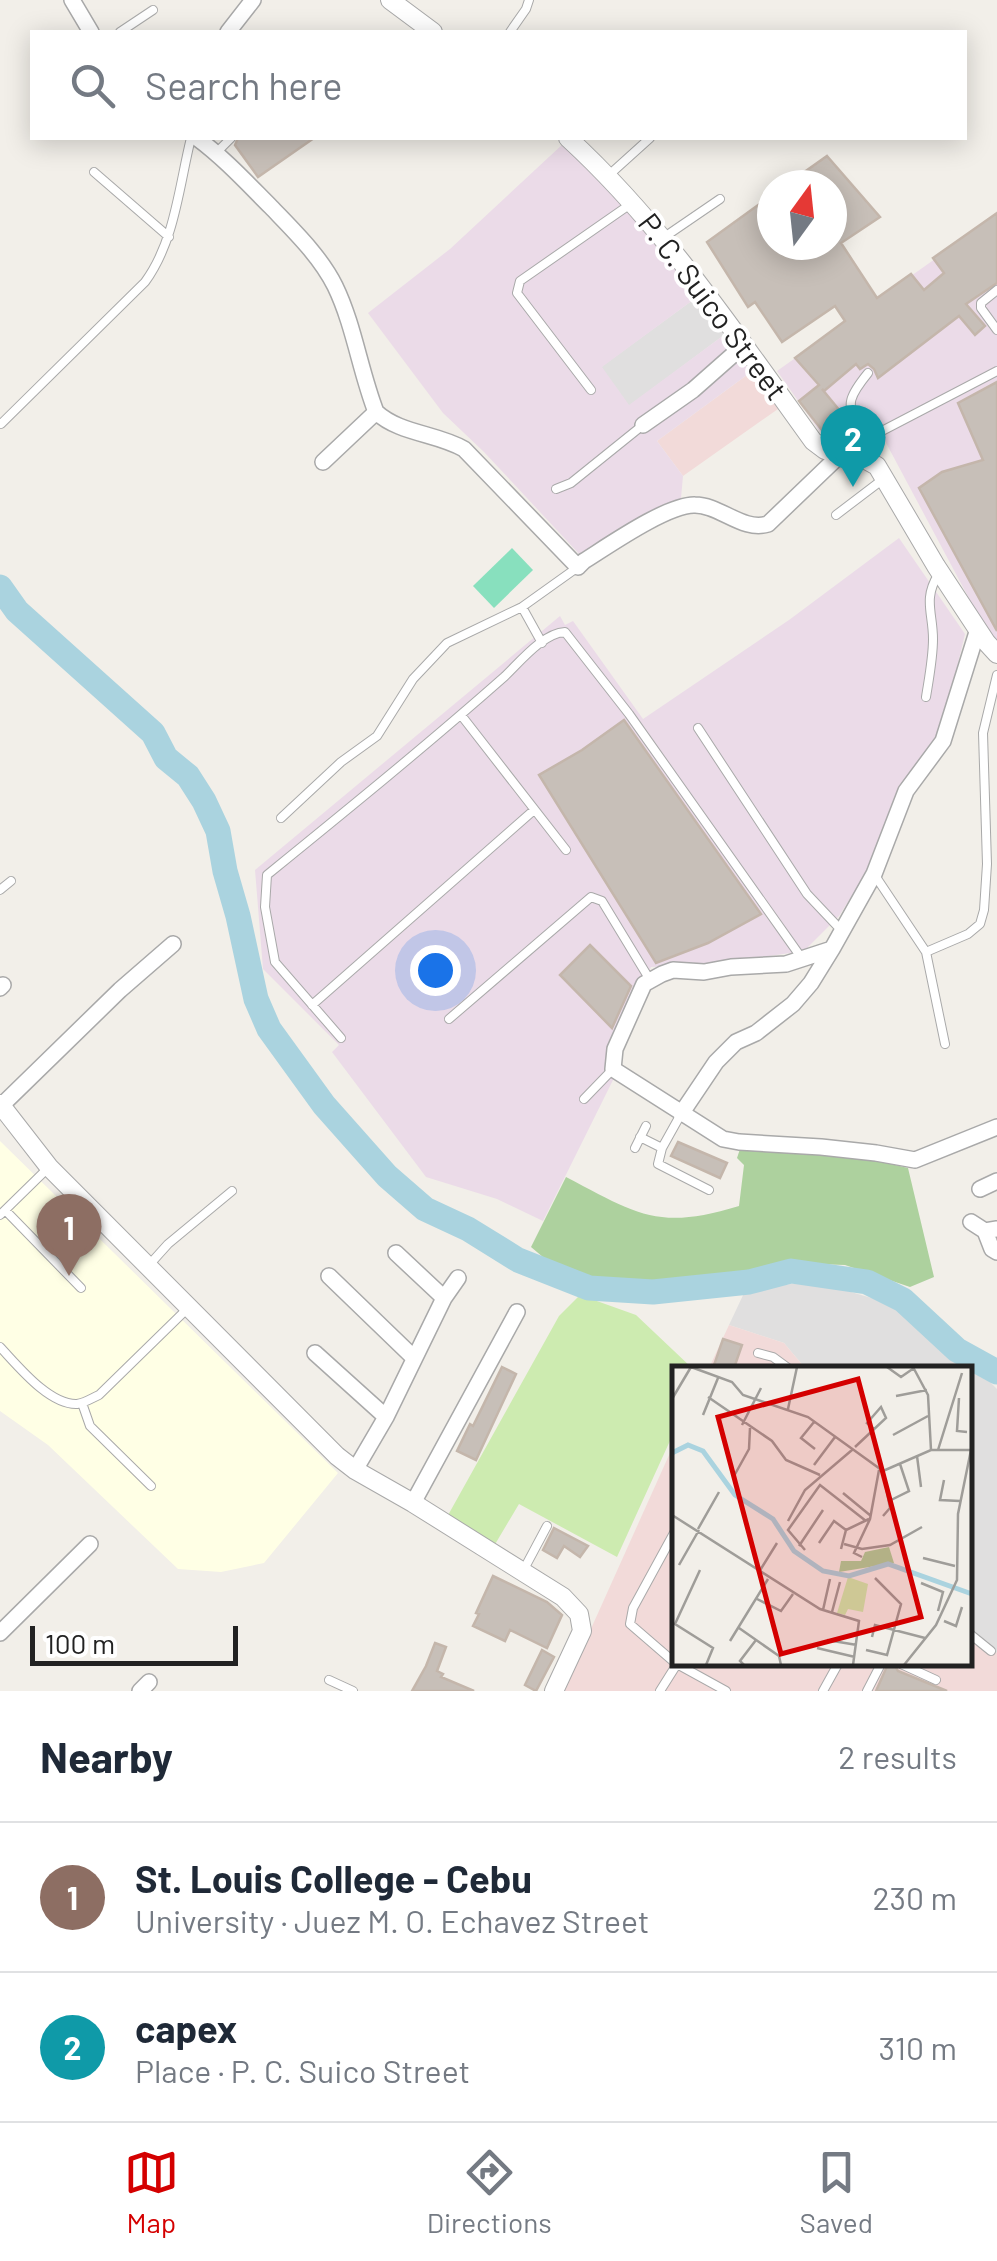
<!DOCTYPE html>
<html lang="en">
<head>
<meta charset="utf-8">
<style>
	body { margin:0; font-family:Barlow,sans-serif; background:#f2f2f3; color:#1f2937 }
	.compass { position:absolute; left:757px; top:170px; width:90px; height:90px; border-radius:50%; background:#fff; box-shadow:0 5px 25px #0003; rotate:15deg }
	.scale { position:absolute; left:30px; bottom:25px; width:208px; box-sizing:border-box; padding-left:10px; border:5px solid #222; border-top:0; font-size:28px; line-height:35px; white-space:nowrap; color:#222; -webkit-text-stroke:8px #fff; paint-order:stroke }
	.you { position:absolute; left:435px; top:970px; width:35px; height:35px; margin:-25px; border:8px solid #fff; border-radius:50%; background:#1a73e8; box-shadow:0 0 0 15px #1a73e833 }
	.badge { display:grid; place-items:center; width:65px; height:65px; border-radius:50%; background:#d40000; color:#fff; font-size:32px; font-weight:700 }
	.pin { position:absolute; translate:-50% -82px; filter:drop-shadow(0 2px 5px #0008) }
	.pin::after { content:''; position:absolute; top:52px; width:35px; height:30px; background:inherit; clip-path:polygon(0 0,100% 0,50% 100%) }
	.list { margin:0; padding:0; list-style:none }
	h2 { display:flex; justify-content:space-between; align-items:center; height:130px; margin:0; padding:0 40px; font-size:42px }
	h2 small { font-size:32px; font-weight:400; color:#747a83 }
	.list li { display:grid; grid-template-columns:65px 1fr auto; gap:30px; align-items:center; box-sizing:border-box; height:150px; padding:0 40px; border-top:2px solid #e0e1e3 }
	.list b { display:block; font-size:38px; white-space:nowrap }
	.list p { margin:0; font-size:32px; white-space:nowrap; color:#747a83 }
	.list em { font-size:32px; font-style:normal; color:#747a83 }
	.icon { flex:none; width:55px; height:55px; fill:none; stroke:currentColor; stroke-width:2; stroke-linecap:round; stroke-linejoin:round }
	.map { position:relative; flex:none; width:997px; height:1691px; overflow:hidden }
	.search { position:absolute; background:#fff; box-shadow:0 5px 25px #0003; left:30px; right:30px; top:30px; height:110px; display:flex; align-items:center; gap:25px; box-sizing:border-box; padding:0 35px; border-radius:0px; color:#747a83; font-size:38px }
	.sheet { height:430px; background:#fff }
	nav { display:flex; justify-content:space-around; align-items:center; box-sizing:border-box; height:140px; border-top:2px solid #e0e1e3; background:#fff; font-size:28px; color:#747a83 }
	nav a { display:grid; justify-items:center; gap:5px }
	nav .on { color:#d40000 }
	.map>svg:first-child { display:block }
	.residential { fill:#e0dfdf }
	.commercial { fill:#f2dad9 }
	.industrial { fill:#ebdbe8 }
	.education { fill:#ffffe5 }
	.grass { fill:#cdebb0 }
	.forest { fill:#add19e }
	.pitch { fill:#88e0be }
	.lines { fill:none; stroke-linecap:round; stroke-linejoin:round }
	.river { stroke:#aad3df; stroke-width:25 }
	.building { fill:#c7bfb8; stroke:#c4b6ab; stroke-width:2.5 }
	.service-casing { stroke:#a9a9a9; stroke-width:10 }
	.minor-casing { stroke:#a9a9a9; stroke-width:18 }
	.tertiary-casing { stroke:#a9a9a9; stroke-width:20 }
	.service { stroke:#fff; stroke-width:8 }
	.minor { stroke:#fff; stroke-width:15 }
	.tertiary { stroke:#fff; stroke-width:18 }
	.labels { text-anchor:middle; stroke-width:8; stroke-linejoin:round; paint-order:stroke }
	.street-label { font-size:30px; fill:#222; stroke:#fff }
	.inset-river { fill:none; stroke:#aad3df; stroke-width:5 }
	.inset-road { fill:none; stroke:#9f9d99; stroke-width:2.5 }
	.view { fill:#d40000; fill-opacity:0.15; stroke:#d40000; stroke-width:5 }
	.inset-edge { fill:none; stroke:#222; stroke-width:5 }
</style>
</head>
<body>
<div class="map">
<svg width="997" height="1691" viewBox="0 0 997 1691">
	<rect width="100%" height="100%" fill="#f2efe9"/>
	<path class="residential" d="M697,297L724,335L629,406L601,367Z
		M804,1282L841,1289L902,1307L949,1358L968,1368H805L784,1343L729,1325L745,1291Z
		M970,1370L988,1380L997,1389V1653L970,1630Z"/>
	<path class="commercial" d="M751,372L778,409L683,476L657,441Z
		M729,1325L784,1343L805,1368H709Z
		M674,1444V1664H970V1630L997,1653V1691H563Z"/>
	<path class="industrial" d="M564,143L603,182L644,229L697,297L602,367L629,405L724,335L751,372L657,441L683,476L681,498L582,557L484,452L443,413L368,313L450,249Z
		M997,215V644L988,634L877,426L830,446L777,371Z
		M899,538L965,634L942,730L894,798L870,867L839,916L804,951L704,965L651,967L604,1070L614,1078L543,1221L497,1199L426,1177L332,1052L339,1045L263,969L255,870L560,616L565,625L573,621L643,719L789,620Z"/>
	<path class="education" d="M0,1141L338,1473L264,1563L221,1572L178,1569L48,1445L0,1411Z"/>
	<path class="grass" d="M580,1295L636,1315L692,1368H674V1432L617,1557L519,1504L494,1546L447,1517L559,1316Z"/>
	<path class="forest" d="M748,1147C773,1153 795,1152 820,1153C850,1155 880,1161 908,1168L934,1277L910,1287L845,1265L787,1263L744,1276L682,1284L615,1285L592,1282L550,1263L531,1247L566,1177C637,1214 658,1231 739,1206L744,1165L737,1158L740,1149Z"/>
	<path class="pitch" d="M512,548L533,570L494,608L473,586Z"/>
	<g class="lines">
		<path class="river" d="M0,587L17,611L153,733L166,758L188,776L204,801L218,831L225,871L238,916L256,999L269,1029L324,1105L387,1176L425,1209L468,1229L518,1260L589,1288L653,1292L749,1282L791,1271L867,1282L903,1300L957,1350L997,1372"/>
	</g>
	<path class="building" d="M238,138H314L258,177L235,145Z
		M827,156L880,217L841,243L877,298L911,274L924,290L944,273L933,258L997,213V283L966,304L985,326L975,335L959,316L878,378L874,369L868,364L860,369L856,364L824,391L822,389L845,417L825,434L799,401L819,385L795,358L845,321L835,306L782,342L755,302L748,307L707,242L772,195V245H832V185H786Z
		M997,382V631L919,488L942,472L983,460L958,403Z
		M624,720L761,914L708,943L656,963L539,775L582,750Z
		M590,945L631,986L612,1028L560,975Z
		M678,1142L727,1163L720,1178L671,1156Z
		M723,1339L742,1345L734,1368H713Z
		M502,1367L516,1374L476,1460L457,1451L470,1424L473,1426Z
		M554,1528L588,1546L580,1557L564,1546L557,1558L543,1550Z
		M493,1576L547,1602L562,1615L547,1648L510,1630L505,1641L473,1626L479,1614L476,1613Z
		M435,1643L446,1647L437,1671L443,1674L441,1677L474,1691H412L426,1666Z
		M542,1650L554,1657L536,1691L525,1685Z
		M888,1664H894L898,1671L947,1691H876Z"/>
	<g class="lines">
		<defs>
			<path id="service" d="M120,32L153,10
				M510,32L526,9L529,0
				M217,152L231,138
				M94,172L169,237
				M609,175L650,138
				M663,238L720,199
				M997,290L981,303V308L997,330
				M591,390L517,293L520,281L632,203
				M1,424L145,282C175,241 179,186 191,138
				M857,444L997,371
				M857,445C857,405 837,411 868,373
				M556,489L571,483L643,425
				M836,515L882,480
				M522,607L542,643
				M926,697C929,678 933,658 933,639C933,613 923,599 938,575
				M461,715L566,850
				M698,728L807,894L842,931
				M281,818L341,762L377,736L413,679L447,643L522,607L578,567
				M874,874L926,952L945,1044
				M0,890L11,881
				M926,952L968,934L980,924L984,910L987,864L983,733L997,675
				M312,1005L534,810
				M449,1019L591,897L602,901L650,980
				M341,1038L275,962L265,907L267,875C347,810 427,745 504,677C520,662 543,633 565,632L629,714L803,960
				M584,1099L613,1069
				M681,1114L662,1148L658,1164L709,1190
				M640,1137L662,1148
				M635,1148L646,1126
				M5,1210L81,1288
				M0,1215L47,1169
				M150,1264L168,1244L232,1191
				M0,1347C18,1366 49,1405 77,1404C85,1403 92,1398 99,1395L187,1309
				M758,1353L773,1357L788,1368
				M82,1403L90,1426L151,1486
				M674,1533L633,1608L630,1624L674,1662
				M523,1571L547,1526
				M970,1634L991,1651
				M901,1664L936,1680
				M329,1680L353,1691
				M660,1691L677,1664L726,1691
				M823,1691L838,1664
				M867,1691L881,1664"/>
			<path id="minor" d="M72,0L91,32
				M228,32L253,0
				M197,138C224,158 247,183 271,207C294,231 320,256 335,286C354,325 360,371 376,412C400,434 436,433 464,449L578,567L584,561C608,546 668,504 695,505C720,505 743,532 768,524L842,453
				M643,425L693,390L744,345
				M323,462L376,412
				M832,949L786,964L731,967L704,972L673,970L662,974L644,984L615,1049L613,1069L723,1139L739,1142L821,1147L876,1153L915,1160L997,1127
				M0,988L3,985
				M1,1106L120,990L173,944
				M681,1114L716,1062L736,1042L756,1033L793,1004L811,983L832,949L874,874L906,791L943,741L978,629
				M980,1189L997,1181
				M971,1222L985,1231L997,1229
				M985,1231L992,1249L997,1252
				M396,1253L444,1298
				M329,1276L414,1358
				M315,1353L386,1417
				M355,1470L386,1417L444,1298L458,1278
				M413,1503L517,1312
				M0,1633L90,1544
				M140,1691L149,1682"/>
			<path id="tertiary" d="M390,0L433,32
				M568,138C664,226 737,336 813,441L825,450L857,455L877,466L936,566L986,642L997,654
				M0,1104L49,1167L337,1456L355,1470L413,1503L563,1597L579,1614L582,1631L554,1691"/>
		</defs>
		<use href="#service" class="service-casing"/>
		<use href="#minor" class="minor-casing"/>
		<use href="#tertiary" class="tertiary-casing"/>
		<use href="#service" class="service"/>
		<use href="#minor" class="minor"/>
		<use href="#tertiary" class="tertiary"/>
	</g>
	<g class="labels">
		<g class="street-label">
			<text transform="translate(712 307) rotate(53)" y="10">P. C. Suico Street</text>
		</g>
	</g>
	<g transform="translate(672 1366)">
		<rect width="300" height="300" fill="#f2efe9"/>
		<path d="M176,211L196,218L191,246L176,243L173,249L165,247Z" fill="#cdebb0"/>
		<path d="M217,181L222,197L167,206L169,195H189L193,186Z" fill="#add19e"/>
		<path class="inset-river" d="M0,87L16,79L31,85L63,129L101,153L122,185L151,205L177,210L216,198L300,228"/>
		<path class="inset-road" d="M19,1L60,16L71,29L136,51L211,105L259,84H299M215,1L229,11L242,2M241,1L256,29L259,84M224,30L255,24M36,31L100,75L114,94L148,109M287,32L285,65L295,66M0,33L19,1M116,43L125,1M31,49L46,12M142,56L129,72L143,83M70,59L89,22M221,69L256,50M183,81L214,52L209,41L195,57L202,63M266,84L290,7M245,90L249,121M142,99L163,71M211,105L218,142L211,150M62,110L77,83L78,62M272,114L268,134L288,135M171,127L199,150M217,135L237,125L228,98M0,149L148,243L187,255L181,299M116,155L133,124L180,84M26,163L47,126M147,177L162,155L174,164M172,178L190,183L218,179L250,161M127,180L151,144M169,183L174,164L197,153M133,184L116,164L148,119L194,155M190,191L182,187L198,153L207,104M251,192L283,200M7,199L27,164M28,204L3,258L41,282L34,299M87,206L105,177M249,217L271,226L266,245M85,233L109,245L121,228M151,244L158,213M160,246L168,216M272,255L284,260L290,241M67,262L107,290L109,299M200,271L203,259L253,272M155,274L185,279M58,275L96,213M145,282L183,291M194,284L215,289L229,238L203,212M72,299L68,295L84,274M232,299L264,259L285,214L286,148L300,79"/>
		<path class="view" d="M186,13L249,251L109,288L46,51Z"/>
		<rect width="300" height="300" class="inset-edge"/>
	</g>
</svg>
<svg class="compass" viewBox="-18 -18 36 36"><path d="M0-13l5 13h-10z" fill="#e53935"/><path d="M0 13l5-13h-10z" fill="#747a83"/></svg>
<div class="scale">100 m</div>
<div class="you"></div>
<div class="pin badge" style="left:69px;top:1276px;background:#8d6e63">1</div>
<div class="pin badge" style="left:853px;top:487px;background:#0f9aa8">2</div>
<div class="search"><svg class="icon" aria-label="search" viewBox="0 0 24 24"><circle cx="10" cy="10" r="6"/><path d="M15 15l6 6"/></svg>Search here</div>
</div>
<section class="sheet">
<h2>Nearby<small>2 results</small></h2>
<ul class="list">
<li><span class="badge" style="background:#8d6e63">1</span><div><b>St. Louis College - Cebu</b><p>University · Juez M. O. Echavez Street</p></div><em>230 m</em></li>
<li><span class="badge" style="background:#0f9aa8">2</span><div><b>capex</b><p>Place · P. C. Suico Street</p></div><em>310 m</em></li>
</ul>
</section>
<nav>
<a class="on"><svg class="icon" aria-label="map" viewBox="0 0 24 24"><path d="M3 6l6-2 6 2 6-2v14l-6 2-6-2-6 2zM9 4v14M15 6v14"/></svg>Map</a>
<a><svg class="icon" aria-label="directions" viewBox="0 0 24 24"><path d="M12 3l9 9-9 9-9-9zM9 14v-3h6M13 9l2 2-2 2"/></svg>Directions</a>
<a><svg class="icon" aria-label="saved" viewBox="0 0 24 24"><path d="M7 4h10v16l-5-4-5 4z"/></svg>Saved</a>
</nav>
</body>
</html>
